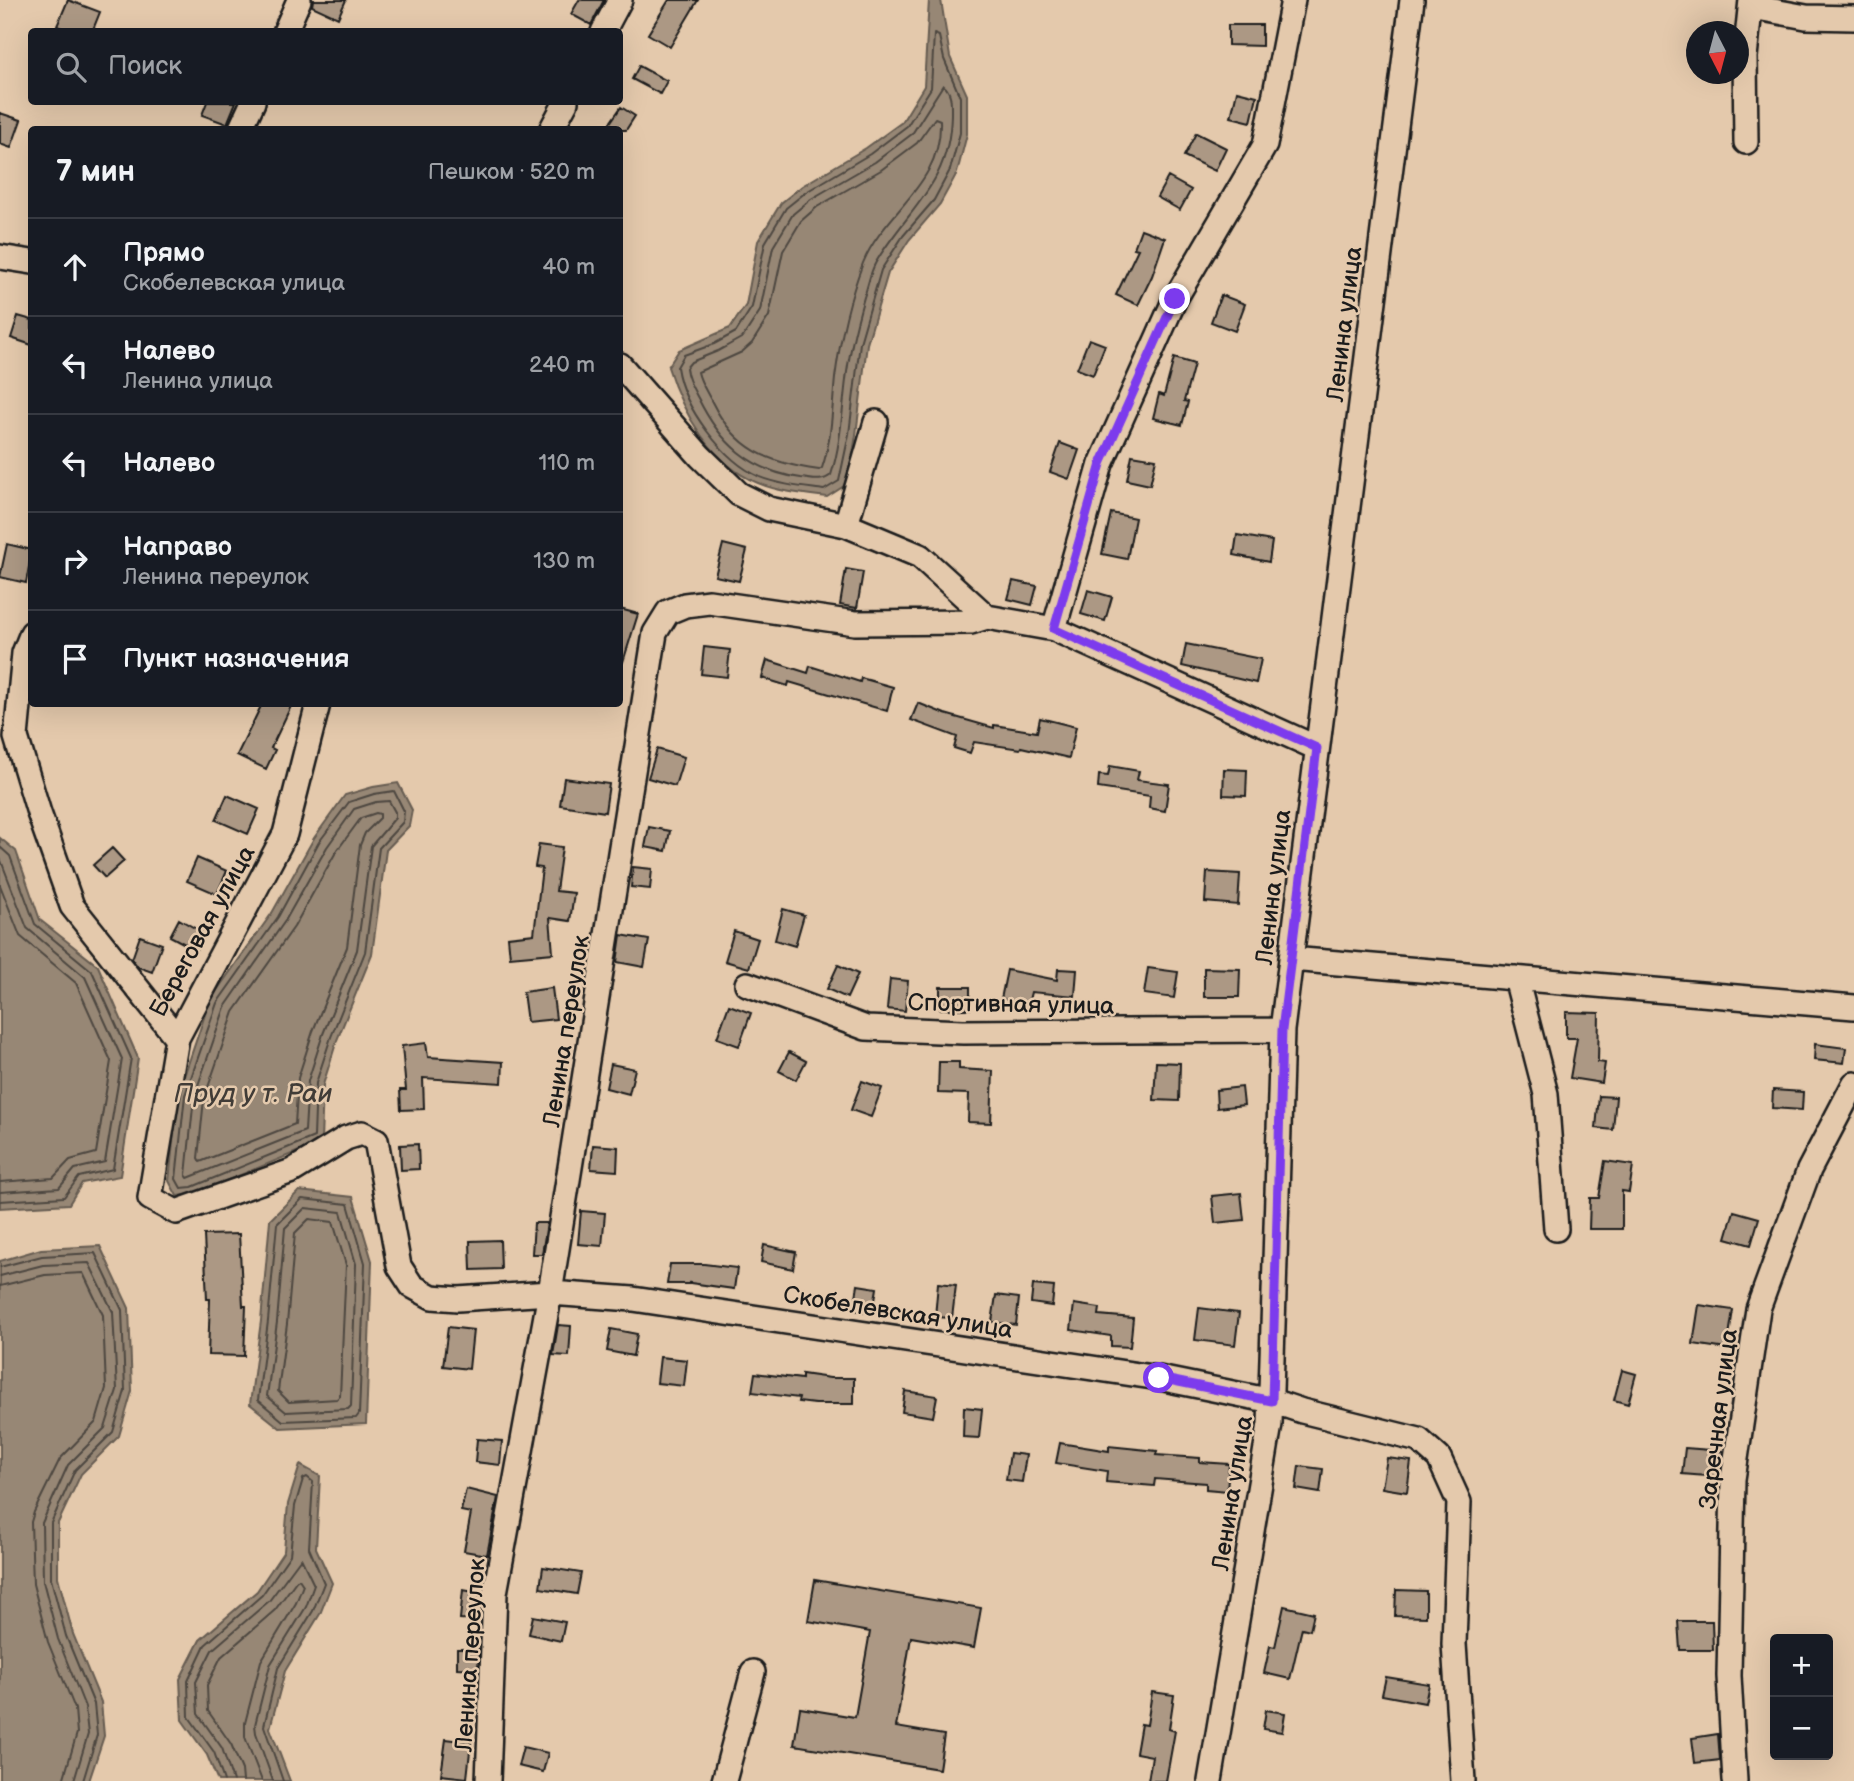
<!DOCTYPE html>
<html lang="ru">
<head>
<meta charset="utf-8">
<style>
	body { margin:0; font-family:"Balsamiq Sans",sans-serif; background:#242831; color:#f1f3f6 }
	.controls { position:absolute; right:21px; bottom:21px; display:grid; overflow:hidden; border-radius:7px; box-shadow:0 7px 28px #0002 }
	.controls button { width:63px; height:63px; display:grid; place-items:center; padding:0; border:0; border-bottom:2px solid #363941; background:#171b24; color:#f1f3f6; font:35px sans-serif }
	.compass { position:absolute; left:1686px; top:21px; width:63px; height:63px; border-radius:50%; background:#171b24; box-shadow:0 7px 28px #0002; rotate:174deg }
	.stop { position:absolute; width:21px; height:21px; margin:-16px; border:5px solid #7c3aed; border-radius:50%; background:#fff }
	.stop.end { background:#7c3aed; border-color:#fff; box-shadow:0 2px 7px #0008 }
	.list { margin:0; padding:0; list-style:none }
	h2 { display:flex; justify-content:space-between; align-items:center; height:91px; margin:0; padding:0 28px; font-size:30px }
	h2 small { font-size:23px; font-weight:400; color:#9ea1a6 }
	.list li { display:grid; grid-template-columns:46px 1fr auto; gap:21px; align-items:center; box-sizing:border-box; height:98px; padding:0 28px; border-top:2px solid #363941 }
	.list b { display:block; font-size:26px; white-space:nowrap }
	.list p { margin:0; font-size:23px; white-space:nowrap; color:#9ea1a6 }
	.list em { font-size:23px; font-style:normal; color:#9ea1a6 }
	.icon { flex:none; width:38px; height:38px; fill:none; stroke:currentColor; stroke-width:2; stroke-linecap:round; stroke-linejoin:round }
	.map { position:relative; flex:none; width:1854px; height:1781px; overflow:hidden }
	.search { position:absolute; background:#171b24; box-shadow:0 7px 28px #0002; left:28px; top:28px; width:595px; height:77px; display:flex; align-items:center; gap:18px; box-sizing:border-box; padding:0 24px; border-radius:7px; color:#9ea1a6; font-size:26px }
	.panel { position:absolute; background:#171b24; box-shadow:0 7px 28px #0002; left:28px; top:126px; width:595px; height:581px; border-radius:7px }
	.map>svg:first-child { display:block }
	.water { fill:#978775; stroke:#665c51; stroke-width:2 }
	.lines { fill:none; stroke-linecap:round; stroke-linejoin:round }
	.shore { stroke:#4d4740; stroke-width:2 }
	.building { fill:#ac9884; stroke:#1c1c1c; stroke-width:2 }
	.minor-casing { stroke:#1c1c1c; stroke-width:28 }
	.minor { stroke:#e4c9ac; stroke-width:23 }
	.route { stroke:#7c3aed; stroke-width:9 }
	.labels { text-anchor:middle; stroke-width:5; stroke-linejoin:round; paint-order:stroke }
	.street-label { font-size:24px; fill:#1c1c1c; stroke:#e4c9ac }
	.water-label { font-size:26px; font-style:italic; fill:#413c37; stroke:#e4c9ac }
</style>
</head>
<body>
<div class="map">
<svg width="1854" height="1781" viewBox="0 0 1854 1781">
	<rect width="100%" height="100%" fill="#e4c9ac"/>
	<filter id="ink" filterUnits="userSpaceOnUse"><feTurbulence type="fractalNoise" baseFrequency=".0143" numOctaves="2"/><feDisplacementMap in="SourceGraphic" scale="14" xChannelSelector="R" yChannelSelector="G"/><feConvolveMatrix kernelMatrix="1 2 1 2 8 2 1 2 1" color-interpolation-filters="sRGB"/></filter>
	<g filter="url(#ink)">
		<path class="water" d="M929,0H941L950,57L967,95V134L957,173L940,204L909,240L888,273L867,344L856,435L851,465L844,486L827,497C803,494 780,492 758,483C712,465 682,412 668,367L679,350L730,328L746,305L758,241L781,203L802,186L866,148L902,122L924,86Z
			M398,783L412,810L409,826L386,850L372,954L337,1040L323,1085L321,1142L194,1194L177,1196L169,1181L178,1094L210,1000L272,913L314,838L345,795L373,787Z
			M0,838L16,851L40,920L98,966L138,1058L120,1176L82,1183L69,1204L0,1208Z
			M299,1191L353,1197L372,1261L366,1424L280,1428L250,1404L261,1321L270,1220Z
			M100,1246L129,1308L132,1391L119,1436L81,1474L58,1523V1577L73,1634L101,1702L104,1736L89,1781H0V1261L41,1249Z
			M300,1465L320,1476L316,1548L332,1583L320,1614L285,1671L270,1728L290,1781H218L207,1755L182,1720L180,1679L200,1640L257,1591L284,1551L288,1504Z"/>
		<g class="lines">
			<path class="shore" d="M934,34L939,36L944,59L960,97V133L950,170L934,200L903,236L881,270L860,343L849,434L839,481L824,490C803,487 780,485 760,477C723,461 683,407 677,367L684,355L714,344L736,332L752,307L765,243L786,208L806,192L870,154L907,126L931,88Z
				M943,85C952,92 951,102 951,114C950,185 909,207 876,262C870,272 868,286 864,297C856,325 849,352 846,380C842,412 841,444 831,475C821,483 812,479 801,478C750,471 720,443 698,398C693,389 687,379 686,368L691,362L718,351L743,337L760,311L773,247L793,214L811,199L875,162L912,134Z
				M935,118L940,120C943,185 884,211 863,263C849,299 840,340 835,378C832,408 832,439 822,468L819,470C769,463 736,450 712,402C707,392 700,382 698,372L742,352L752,343L769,316L783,251L801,221L817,207L881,170L917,143Z
				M394,791L404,811L403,822L379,848L365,952L331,1037L316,1083L314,1137L192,1187L181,1188L176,1179L185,1095L217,1003L278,917L319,842L349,802L374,794Z
				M389,801L395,812V818L371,846L357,950L323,1034L308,1081L305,1131L188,1178L186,1175L194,1097L225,1007L285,921L327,847L354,809L376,802Z
				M376,813L380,814V818L365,833L360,845L347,947L313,1031L298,1078L295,1124L200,1162L198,1158L204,1099L234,1012L294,927L336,852L361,818Z
				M0,847L10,856L35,924L92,971L131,1058L113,1169L79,1177L64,1197L0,1201
				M0,858L27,928L85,977L122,1059L105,1162L75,1169L59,1188L0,1192
				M0,885L20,936L76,983L111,1061L96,1153L70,1160L53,1178L0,1182
				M302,1199L348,1204L365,1263L359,1414L356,1418L283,1421L258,1400L268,1321L277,1224Z
				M305,1208L341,1212L356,1264L351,1406L348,1409L286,1412L267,1396L277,1322L285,1228Z
				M309,1219L333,1222L346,1265L340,1396L337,1399L289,1402L278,1391L287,1324L295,1233Z
				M0,1267L42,1256L95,1253L122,1310L125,1391L113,1432L75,1470L51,1523V1579L66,1636L94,1704L97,1735L83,1781
				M0,1276L43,1265L89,1263L113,1312L117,1390L105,1428L68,1465L42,1523L43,1581L58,1639L85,1707L88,1734L74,1781
				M0,1286L45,1275L83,1273L103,1315L106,1388L96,1422L60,1459L34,1512L31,1522L33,1584L48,1642L75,1709L77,1733L63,1781
				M224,1781L214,1752L189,1717L188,1681L205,1645L262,1595L290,1555L295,1506L303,1479L307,1477L313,1482L309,1548L324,1583L313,1611L278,1668L264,1726L283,1781
				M233,1781L222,1748L198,1714L196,1682L212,1650L269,1601L301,1558L314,1585L306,1607L270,1665L255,1725L256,1733L273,1781
				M243,1781L242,1770L231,1744L208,1711L207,1685L221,1657L275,1610L296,1581L299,1579L303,1585L296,1603L261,1661L245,1723V1737L262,1781"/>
		</g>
		<path class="building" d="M68,0L100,12L92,32H71L57,26Z
			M313,0H346L338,18L312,6Z
			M579,0H604L591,25L571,14Z
			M669,0H698L670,47L648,34Z
			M1228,25H1262V46L1228,45Z
			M639,66L667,81L660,94L632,79Z
			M1237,91L1257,96L1251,122L1231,117Z
			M207,102H236L227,124L202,115Z
			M621,107L635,116L626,130H605Z
			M0,113L21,120L11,148L0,144Z
			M1196,133L1226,148L1215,171L1184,156Z
			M1168,177L1191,190L1180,210L1157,197Z
			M1141,229L1165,238L1152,276L1138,305L1116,295L1138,249L1134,248Z
			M1221,295L1245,304L1235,331L1211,322Z
			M18,316L32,320V345L11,338Z
			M1089,339L1105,345L1093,375L1077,369Z
			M1174,358L1194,364L1184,401L1188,402L1182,425L1153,418L1159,394L1164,396Z
			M1060,443L1079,450L1069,479L1050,472Z
			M1132,455L1156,459L1150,485L1127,480Z
			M1111,513L1135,518L1127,559L1102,554Z
			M1237,535L1272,541L1269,562L1234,555Z
			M7,544L32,550L26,583L0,577Z
			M723,544L747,550L739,581L715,576Z
			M846,569L863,572L857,608L840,605Z
			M1013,581L1037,586L1032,605L1008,599Z
			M1088,590L1112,597L1105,621L1081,614Z
			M620,609L638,614L623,662L620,661Z
			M1186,644L1261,659L1256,683L1182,666Z
			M704,647L730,650L727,677L701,674Z
			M767,660L808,673L810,666L860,682L861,678L893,687L887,711L789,682L788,686L762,678Z
			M918,703L945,714L994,728V725L1037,732L1040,718L1076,727L1069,758L1021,747L1020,749L974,742L970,753L954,748L957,737L911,720Z
			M262,704H292L271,748L275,750L266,769L237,755Z
			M657,749L684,757L675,786L648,778Z
			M1110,766L1139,771L1137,780L1169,784L1165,811L1149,808L1150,796L1098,788L1099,775L1108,776Z
			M1224,769L1247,770L1246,796L1223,795Z
			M564,778L609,784L605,812L560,805Z
			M227,795L259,809L248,834L216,820Z
			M649,827L670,831L666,851L645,847Z
			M539,844L562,847L556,891L574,893L570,921L550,918L553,953L510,957L508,937L534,934L542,868L535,867Z
			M112,848L124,861L105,878L93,865Z
			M197,858L227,871L217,894L187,881Z
			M633,867L652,869L650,889L631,887Z
			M1207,872L1240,874L1238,905L1205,902Z
			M783,909L804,915L795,946L775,940Z
			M179,919L205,934L196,950L170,936Z
			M734,931L758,939L749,968L725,961Z
			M621,935L649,940L644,967L617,962Z
			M140,936L162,944L152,972L138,967L132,959Z
			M838,965L858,974L847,998L827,989Z
			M1148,968L1178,972L1174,998L1144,994Z
			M1204,968L1240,969L1239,997H1204Z
			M1058,969L1077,970L1075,996L1031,992L1028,1004L1001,999L1007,970L1057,980Z
			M890,979L908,981L905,1011L887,1009Z
			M940,987H970V1009H940Z
			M552,988L556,1019L527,1022L523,992Z
			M729,1005L751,1013L739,1046L717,1038Z
			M1566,1012L1599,1013L1598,1062L1605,1063L1602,1083L1570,1078L1577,1038H1566Z
			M426,1043L428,1057L503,1062L502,1083L423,1078L424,1109L401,1110L400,1090H406L402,1046Z
			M1815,1044L1846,1048L1844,1063L1814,1060Z
			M789,1052L806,1061L796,1080L779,1071Z
			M939,1062H959V1069L993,1071L991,1123L968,1122L969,1094L938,1093Z
			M1156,1062L1180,1063L1179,1101L1154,1100Z
			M611,1064L635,1069L629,1094L606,1088Z
			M862,1081L882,1088L871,1117L851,1110Z
			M1242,1087L1244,1105L1217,1108L1216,1090Z
			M1773,1090L1803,1092L1802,1110L1772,1108Z
			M1599,1096L1616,1097L1613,1130L1596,1128Z
			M418,1144L419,1169L401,1170L400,1145Z
			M593,1145L618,1147L617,1171L591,1169Z
			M1605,1161L1633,1165L1629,1192L1622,1191V1229H1589L1590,1198H1599Z
			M1241,1193L1244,1220L1215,1223L1212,1196Z
			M581,1211L605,1213L602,1246L578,1244Z
			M1734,1211L1759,1218L1751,1245L1726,1238Z
			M534,1223H547L542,1254H532Z
			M239,1234L243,1306H246L244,1356L208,1355L210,1299H207L204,1235Z
			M500,1240L501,1269L471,1270L470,1241Z
			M764,1245L796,1252L793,1269L761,1262Z
			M670,1264H704L737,1268L734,1289L690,1283V1284H667Z
			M938,1283L956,1285L952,1318L935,1317Z
			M858,1285L877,1288L873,1313L854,1310Z
			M1033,1285L1054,1287L1052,1306L1031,1303Z
			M996,1295L1019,1298L1016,1325L992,1322Z
			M1074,1304L1100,1308L1099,1315L1133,1318L1130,1347L1111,1346V1336L1071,1330Z
			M1699,1305L1733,1310L1727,1349L1693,1344Z
			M1199,1308L1239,1313L1235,1345L1195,1340Z
			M558,1325L571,1326L569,1356L553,1355Z
			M448,1327L473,1330L469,1369L443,1366Z
			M611,1329L637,1334L633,1356L607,1351Z
			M660,1357L687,1360L684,1386L657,1383Z
			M1622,1370L1636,1374L1628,1404L1614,1400Z
			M755,1373L802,1379V1374L830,1378H854V1404H815L798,1402L799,1398L752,1392Z
			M905,1391L937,1396L933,1417L902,1412Z
			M964,1407L982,1409L979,1438L963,1437Z
			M477,1439L502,1441L500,1465L475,1462Z
			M1060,1443L1109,1451V1446L1157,1451L1156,1455L1200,1458V1462L1229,1464L1227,1491L1206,1489V1483L1155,1479L1154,1486L1106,1482L1107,1471L1056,1463Z
			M1685,1448L1723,1451L1719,1477L1682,1474Z
			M1010,1453L1026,1455L1022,1482L1006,1480Z
			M1387,1458L1411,1461L1407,1492L1382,1488Z
			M1299,1466L1323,1469L1320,1493L1296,1489Z
			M466,1489L498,1497L487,1555L464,1551L471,1513L461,1511Z
			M543,1567L581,1573L577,1594L540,1588Z
			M815,1580L981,1608L974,1648L911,1637L896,1727L944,1735L939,1769L794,1745L800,1708L855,1717L870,1632L808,1621Z
			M463,1590L480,1593L476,1620L460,1619Z
			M1396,1590L1426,1591V1617L1395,1616Z
			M1284,1606L1314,1613L1310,1630L1302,1628L1290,1679L1264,1673L1270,1646L1275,1647Z
			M533,1616L565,1622L561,1641L529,1634Z
			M1678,1621H1712L1713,1650H1680Z
			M457,1649H479L478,1669L457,1668Z
			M1386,1677L1429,1684L1425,1703L1382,1695Z
			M1152,1692L1174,1695L1169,1729L1175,1731L1166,1781H1148L1152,1756L1136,1753L1141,1724L1147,1725Z
			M1266,1710L1285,1713L1282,1732L1263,1729Z
			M1718,1734L1720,1760L1695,1763L1692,1738Z
			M446,1739L471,1742L467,1778L441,1775Z
			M523,1747L548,1753L543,1772L518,1766Z"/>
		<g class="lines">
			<defs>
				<path id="minor" d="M1752,7L1806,17L1854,18
					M285,32L299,0
					M603,32L620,0
					M240,130L253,102
					M551,130L566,102
					M1746,142L1745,57L1751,0
					M0,257L32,262
					M620,365L700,456L739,494L769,509L846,525L920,556L987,617L1054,629L1317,748
					M846,525L876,422
					M1054,629L1101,464L1175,299L1265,145L1293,0
					M32,633L24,653L16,737L39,813L72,906L177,1038L285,834L318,704
					M1291,959L1854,1007
					M1516,978L1546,1094L1556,1229
					M747,984L866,1028L963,1032L1282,1030
					M177,1038L150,1198L176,1212L292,1171L346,1138L362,1133L376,1140L399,1266L412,1286L432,1297L458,1299L550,1293L633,1299L1159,1378L1272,1401L1302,1411L1419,1440L1439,1458L1459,1502L1454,1644L1463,1781
					M488,1781L495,1593L550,1293L655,633L668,612L685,605L709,602L855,623L971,622L987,617
					M724,1781L753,1672
					M1210,1781L1270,1424L1282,1030L1412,0
					M1735,1781L1729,1676L1733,1479L1758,1309L1809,1170L1854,1084"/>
			</defs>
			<use href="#minor" class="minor-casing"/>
			<use href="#minor" class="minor"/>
		</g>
	</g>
	<g class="lines" filter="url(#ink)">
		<path class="route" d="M1159,1378L1272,1401L1282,1030L1317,748L1054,629L1101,464L1175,299"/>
	</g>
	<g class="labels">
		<g class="street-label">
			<text transform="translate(1344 324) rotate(-83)" y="8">Ленина улица</text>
			<text transform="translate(1273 887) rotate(-83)" y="8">Ленина улица</text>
			<text transform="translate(202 931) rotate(-61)" y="8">Береговая улица</text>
			<text transform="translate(1011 1004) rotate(1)" y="8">Спортивная улица</text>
			<text transform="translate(566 1031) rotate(-81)" y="8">Ленина переулок</text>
			<text transform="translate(898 1312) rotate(9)" y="8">Скобелевская улица</text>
			<text transform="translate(1718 1419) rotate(-83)" y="8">Заречная улица</text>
			<text transform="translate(1232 1493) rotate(-81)" y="8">Ленина улица</text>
			<text transform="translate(470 1655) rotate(-86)" y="8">Ленина переулок</text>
		</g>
		<g class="water-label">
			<text x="253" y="1102">Пруд у т. Раи</text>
		</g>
	</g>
</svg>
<div class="controls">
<button>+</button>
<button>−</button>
</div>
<svg class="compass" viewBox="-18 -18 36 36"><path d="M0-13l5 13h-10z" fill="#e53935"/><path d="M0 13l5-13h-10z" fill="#9ea1a6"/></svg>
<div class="stop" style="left:1159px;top:1378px"></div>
<div class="stop end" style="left:1175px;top:299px"></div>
<div class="search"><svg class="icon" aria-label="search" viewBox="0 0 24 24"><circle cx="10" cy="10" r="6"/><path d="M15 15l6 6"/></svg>Поиск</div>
<section class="panel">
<h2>7 мин<small>Пешком · 520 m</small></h2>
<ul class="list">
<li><svg class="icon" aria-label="ahead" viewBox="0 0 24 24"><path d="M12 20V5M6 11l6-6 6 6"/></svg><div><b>Прямо</b><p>Скобелевская улица</p></div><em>40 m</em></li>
<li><svg class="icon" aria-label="left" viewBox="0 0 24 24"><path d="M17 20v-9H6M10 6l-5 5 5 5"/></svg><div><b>Налево</b><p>Ленина улица</p></div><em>240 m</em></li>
<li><svg class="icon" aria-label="left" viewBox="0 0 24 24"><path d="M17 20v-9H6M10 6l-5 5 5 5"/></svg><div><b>Налево</b></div><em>110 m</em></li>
<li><svg class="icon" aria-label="right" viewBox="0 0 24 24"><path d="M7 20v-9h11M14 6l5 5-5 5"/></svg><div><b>Направо</b><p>Ленина переулок</p></div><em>130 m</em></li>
<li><svg class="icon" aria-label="arrive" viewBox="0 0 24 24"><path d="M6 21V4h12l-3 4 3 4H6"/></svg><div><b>Пункт назначения</b></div></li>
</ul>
</section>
</div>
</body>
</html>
